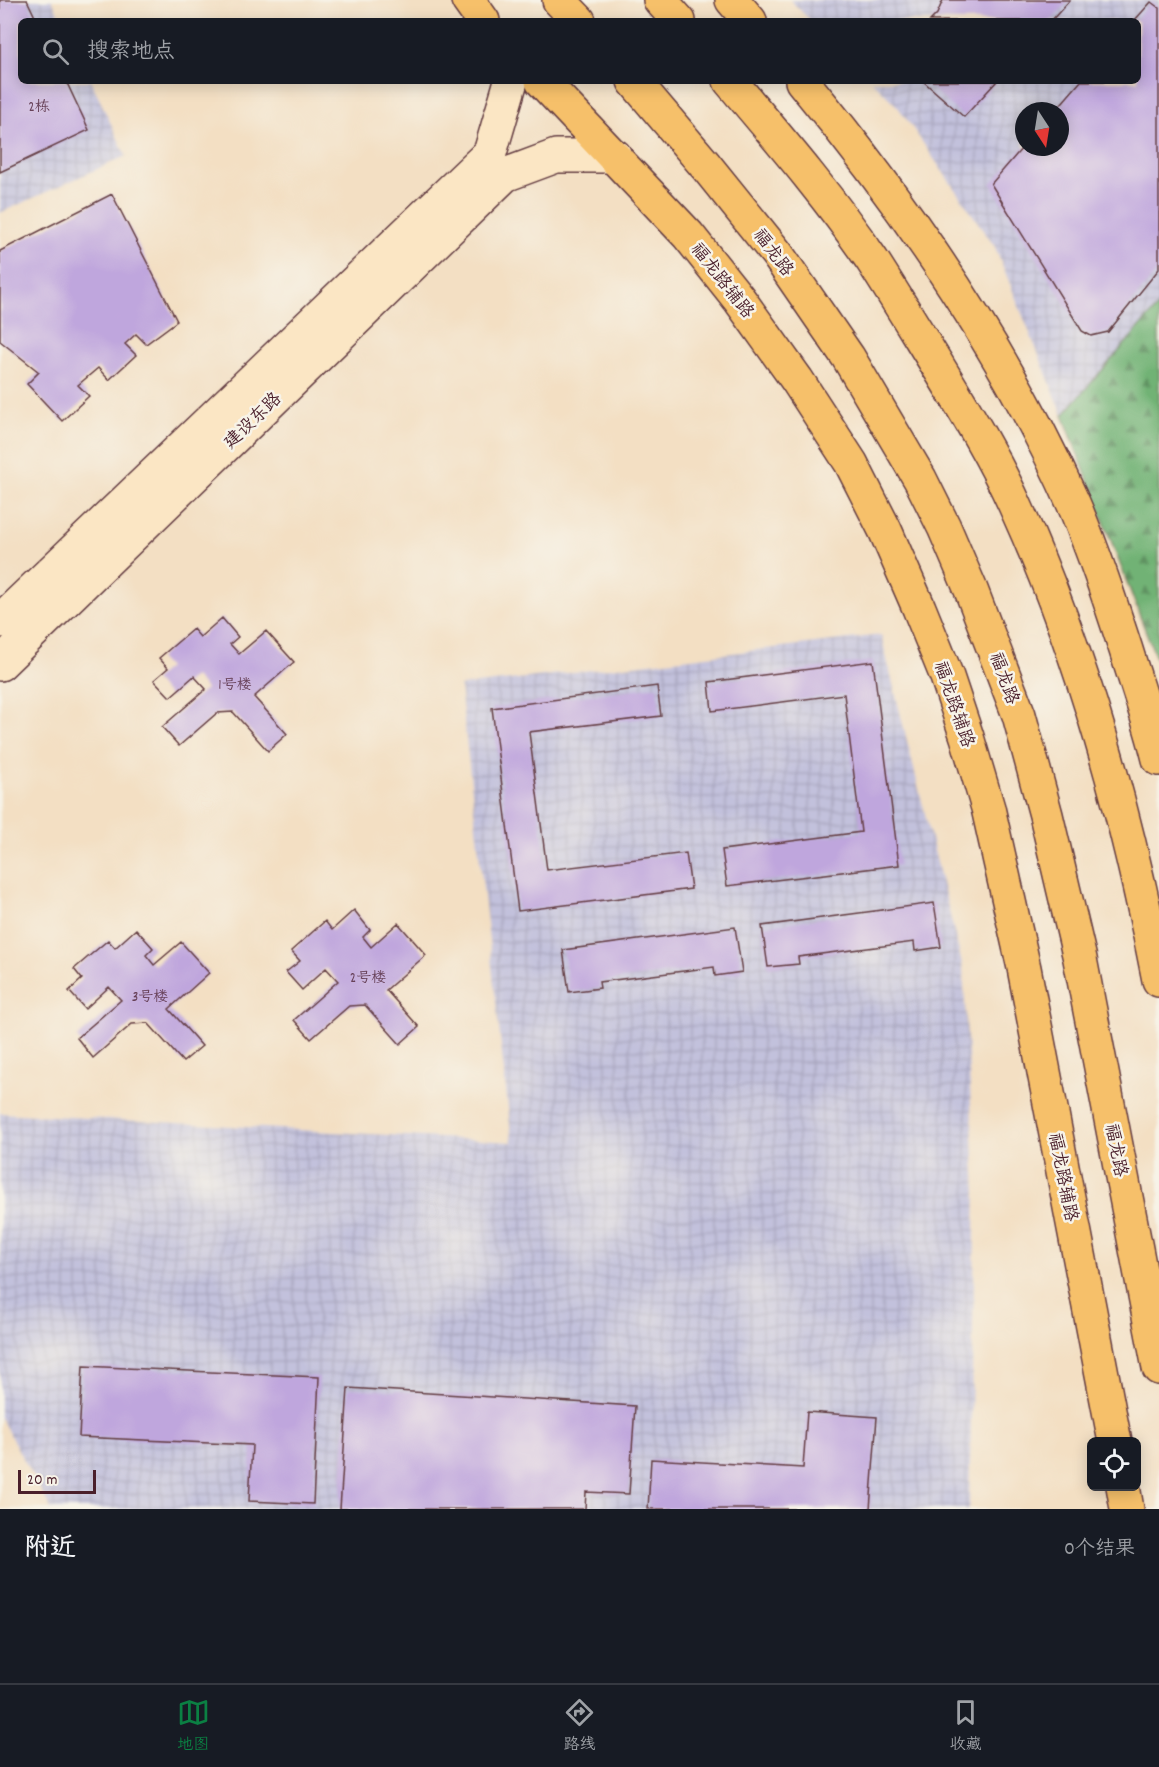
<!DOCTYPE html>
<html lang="zh">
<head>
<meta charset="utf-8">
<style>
	body { margin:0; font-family:Dekko,"LXGW WenKai TC",sans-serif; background:#242831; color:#f1f3f6 }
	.controls { position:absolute; right:18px; bottom:18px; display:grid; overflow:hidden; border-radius:9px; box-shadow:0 3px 15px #0003 }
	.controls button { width:54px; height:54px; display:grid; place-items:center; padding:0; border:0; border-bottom:2px solid #363941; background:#171b24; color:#f1f3f6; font:30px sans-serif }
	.compass { position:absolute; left:1015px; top:102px; width:54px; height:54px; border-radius:50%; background:#171b24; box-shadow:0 3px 15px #0003; rotate:168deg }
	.scale { position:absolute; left:18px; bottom:15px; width:78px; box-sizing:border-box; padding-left:6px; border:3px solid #4a1f2b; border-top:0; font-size:16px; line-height:21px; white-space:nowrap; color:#4a1f2b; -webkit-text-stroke:4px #f7f3e8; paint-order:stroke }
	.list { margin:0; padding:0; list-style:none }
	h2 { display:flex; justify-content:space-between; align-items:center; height:78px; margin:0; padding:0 24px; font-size:26px }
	h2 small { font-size:20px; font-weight:400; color:#9ea1a6 }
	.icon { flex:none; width:33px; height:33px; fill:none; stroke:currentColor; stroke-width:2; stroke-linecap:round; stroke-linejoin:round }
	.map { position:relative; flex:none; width:1159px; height:1509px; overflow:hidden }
	.search { position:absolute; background:#171b24; box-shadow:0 3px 15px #0003; left:18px; right:18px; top:18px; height:66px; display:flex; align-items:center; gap:15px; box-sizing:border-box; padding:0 21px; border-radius:9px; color:#9ea1a6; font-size:22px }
	.sheet { height:174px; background:#171b24 }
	nav { display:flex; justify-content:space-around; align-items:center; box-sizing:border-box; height:84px; border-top:2px solid #363941; background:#171b24; font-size:16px; color:#9ea1a6 }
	nav a { display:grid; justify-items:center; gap:3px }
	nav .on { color:#0b8043 }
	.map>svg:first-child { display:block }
	.industrial { fill:url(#industrial-grid); fill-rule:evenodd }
	.forest { fill:url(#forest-firs); stroke:#5e6850; stroke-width:1.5 }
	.building { fill:#bfa6dd }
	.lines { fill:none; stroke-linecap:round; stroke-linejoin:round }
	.secondary-casing { stroke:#633c42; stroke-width:36 }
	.primary-casing { stroke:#633c42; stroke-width:36 }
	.trunk-casing { stroke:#633c42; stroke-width:36 }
	.secondary { stroke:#fbe6c4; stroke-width:33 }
	.primary { stroke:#f6c06b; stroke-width:33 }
	.trunk { stroke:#f6c06b; stroke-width:33 }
	.labels { text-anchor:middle; stroke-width:5; stroke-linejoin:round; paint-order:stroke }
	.number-label { font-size:15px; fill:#674158 }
	.street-label { font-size:18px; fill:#4a1f2b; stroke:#f7f3e8 }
</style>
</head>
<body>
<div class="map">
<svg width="1159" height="1509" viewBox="0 0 1159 1509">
	<defs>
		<pattern id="industrial-grid" width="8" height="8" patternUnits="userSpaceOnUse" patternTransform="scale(1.5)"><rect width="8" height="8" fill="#c2c1dc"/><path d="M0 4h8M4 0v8" fill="none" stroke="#a8a5bd"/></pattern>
		<pattern id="forest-firs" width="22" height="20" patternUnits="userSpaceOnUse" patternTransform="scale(1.5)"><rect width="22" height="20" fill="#71b275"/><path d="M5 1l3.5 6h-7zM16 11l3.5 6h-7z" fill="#5f9060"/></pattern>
	</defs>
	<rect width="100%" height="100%" fill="#f7f3e8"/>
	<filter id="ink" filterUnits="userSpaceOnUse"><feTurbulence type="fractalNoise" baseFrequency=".0167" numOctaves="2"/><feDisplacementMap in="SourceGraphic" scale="12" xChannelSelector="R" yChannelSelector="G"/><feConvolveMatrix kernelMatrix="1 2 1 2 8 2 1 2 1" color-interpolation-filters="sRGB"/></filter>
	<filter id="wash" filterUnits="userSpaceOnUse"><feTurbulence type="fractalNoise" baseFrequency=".008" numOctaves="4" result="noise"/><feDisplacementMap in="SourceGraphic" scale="24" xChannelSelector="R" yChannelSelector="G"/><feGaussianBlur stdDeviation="1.35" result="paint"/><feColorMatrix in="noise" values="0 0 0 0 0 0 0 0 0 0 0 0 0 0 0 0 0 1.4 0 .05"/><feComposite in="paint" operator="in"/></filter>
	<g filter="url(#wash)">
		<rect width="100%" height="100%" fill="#f3dfc3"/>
		<path class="industrial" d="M0,0H52L62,21H21V81H91L126,156L0,213Z
			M790,0H1159V305L1063,415L995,247L898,107L872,81H1138V21H811ZM1024,111H1060V147H1024Z
			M881,635L963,968L976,1189L969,1509H51L0,1417V1113L512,1142L460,686Z"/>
		<path class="forest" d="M1159,305V666L1063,415Z"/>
		<g id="blocks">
			<path class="building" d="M0,0H27L37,21H21V81H66L89,130L0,172Z
				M943,0H1070L1051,21H930L937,14Z
				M1151,2L1159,8V269L1108,332L1091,336L1082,331L991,184L1023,147H1060V111H1055L1081,81H1138V21H1134Z
				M923,81H997L964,117Z
				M112,194L177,321L146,344L136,334L125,344L136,355L109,380L98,368L78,385L89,396L62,421L27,384L39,372L0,341V251Z
				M222,618L238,637L230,644L239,654L266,631L294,662L254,697L287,734L268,751L233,712L217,713L179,746L162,727L206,689L194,676L170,697L154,680L168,668L159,658L193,629L200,637Z
				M873,661L899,865L727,886L722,850L861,832L844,694L712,711L709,682Z
				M657,686L661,716L529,732L547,870L686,853L691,889L518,911L492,708Z
				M934,903L941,947L915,951L914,942L798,957L799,964L768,967L762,926Z
				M354,910L370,930L363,937L371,947L398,923L426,955L386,990L419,1027L400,1044L365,1005L349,1006L311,1039L294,1020L338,981L326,968L302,990L286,972L300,961L291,951L325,921L332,930Z
				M735,927L742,972L715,976L714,967L599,982L600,988L569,992L563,950Z
				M136,929L153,948L146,955L154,965L181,942L209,973L169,1009L202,1046L183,1062L148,1023L132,1024L93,1058L77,1038L121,1000L109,987L85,1009L69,991L82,979L74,969L108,940L115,948Z
				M83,1366L319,1377L313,1504L249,1501L252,1445L79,1437Z
				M348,1388L635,1406L629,1494L586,1492L585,1509H340Z
				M807,1412L877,1417L870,1509H648L651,1459L803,1468Z"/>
		</g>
	</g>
	<g filter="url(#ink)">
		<use href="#blocks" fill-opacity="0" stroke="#633c42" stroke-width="1.5"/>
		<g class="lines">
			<defs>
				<path id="secondary" d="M0,621L490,153L511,81
					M0,664L505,175L556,156H615"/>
				<path id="primary" d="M732,0L750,21
					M542,81L688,235L739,299L797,380L851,463L885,530L919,608L947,677L967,737L988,808L1024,968L1115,1442
					M802,81C909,210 1005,350 1074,505C1094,552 1110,601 1126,650C1137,686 1150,722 1159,759
					M1123,1486L1127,1509"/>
				<path id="trunk" d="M468,0L483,21
					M559,0L579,21
					M660,0L679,21
					M634,81L706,166L777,254L848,357L920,479L944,527L971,590L1019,715L1046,815L1080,959L1159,1368
					M730,81C779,139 829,197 872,260C894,294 915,329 936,363C964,409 993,456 1015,505C1084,657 1127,817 1159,980"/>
			</defs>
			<use href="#secondary" class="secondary-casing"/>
			<use href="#primary" class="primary-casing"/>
			<use href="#trunk" class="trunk-casing"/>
			<use href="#secondary" class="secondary"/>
			<use href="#primary" class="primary"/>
			<use href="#trunk" class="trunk"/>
		</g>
	</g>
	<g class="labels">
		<g class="number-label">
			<text x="39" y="111">2栋</text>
			<text x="235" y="689">1号楼</text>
			<text x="368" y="982">2号楼</text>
			<text x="150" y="1001">3号楼</text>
		</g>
		<g class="street-label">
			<text transform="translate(774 252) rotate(53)" y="6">福龙路</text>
			<text transform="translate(723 280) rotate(52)" y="6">福龙路辅路</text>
			<text transform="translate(252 420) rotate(-44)" y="6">建设东路</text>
			<text transform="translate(1005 678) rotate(70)" y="6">福龙路</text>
			<text transform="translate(955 704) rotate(71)" y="6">福龙路辅路</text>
			<text transform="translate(1117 1150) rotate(79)" y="6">福龙路</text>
			<text transform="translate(1064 1177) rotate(79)" y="6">福龙路辅路</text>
		</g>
	</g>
</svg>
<div class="controls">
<button><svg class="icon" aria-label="locate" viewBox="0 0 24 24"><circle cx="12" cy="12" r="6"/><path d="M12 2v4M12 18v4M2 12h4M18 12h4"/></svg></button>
</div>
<svg class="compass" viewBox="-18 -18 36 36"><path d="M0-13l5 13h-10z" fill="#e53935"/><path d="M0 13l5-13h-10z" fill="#9ea1a6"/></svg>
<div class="scale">20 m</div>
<div class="search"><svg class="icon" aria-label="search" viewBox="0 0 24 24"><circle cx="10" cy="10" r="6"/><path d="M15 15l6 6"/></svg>搜索地点</div>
</div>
<section class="sheet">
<h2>附近<small>0个结果</small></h2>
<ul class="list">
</ul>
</section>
<nav>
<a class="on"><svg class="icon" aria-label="map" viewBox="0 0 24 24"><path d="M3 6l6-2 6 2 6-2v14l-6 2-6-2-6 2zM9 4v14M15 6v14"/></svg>地图</a>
<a><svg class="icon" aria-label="directions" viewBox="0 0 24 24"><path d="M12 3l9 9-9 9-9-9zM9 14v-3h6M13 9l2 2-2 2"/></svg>路线</a>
<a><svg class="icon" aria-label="saved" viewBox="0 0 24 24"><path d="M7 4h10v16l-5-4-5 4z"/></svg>收藏</a>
</nav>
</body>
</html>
